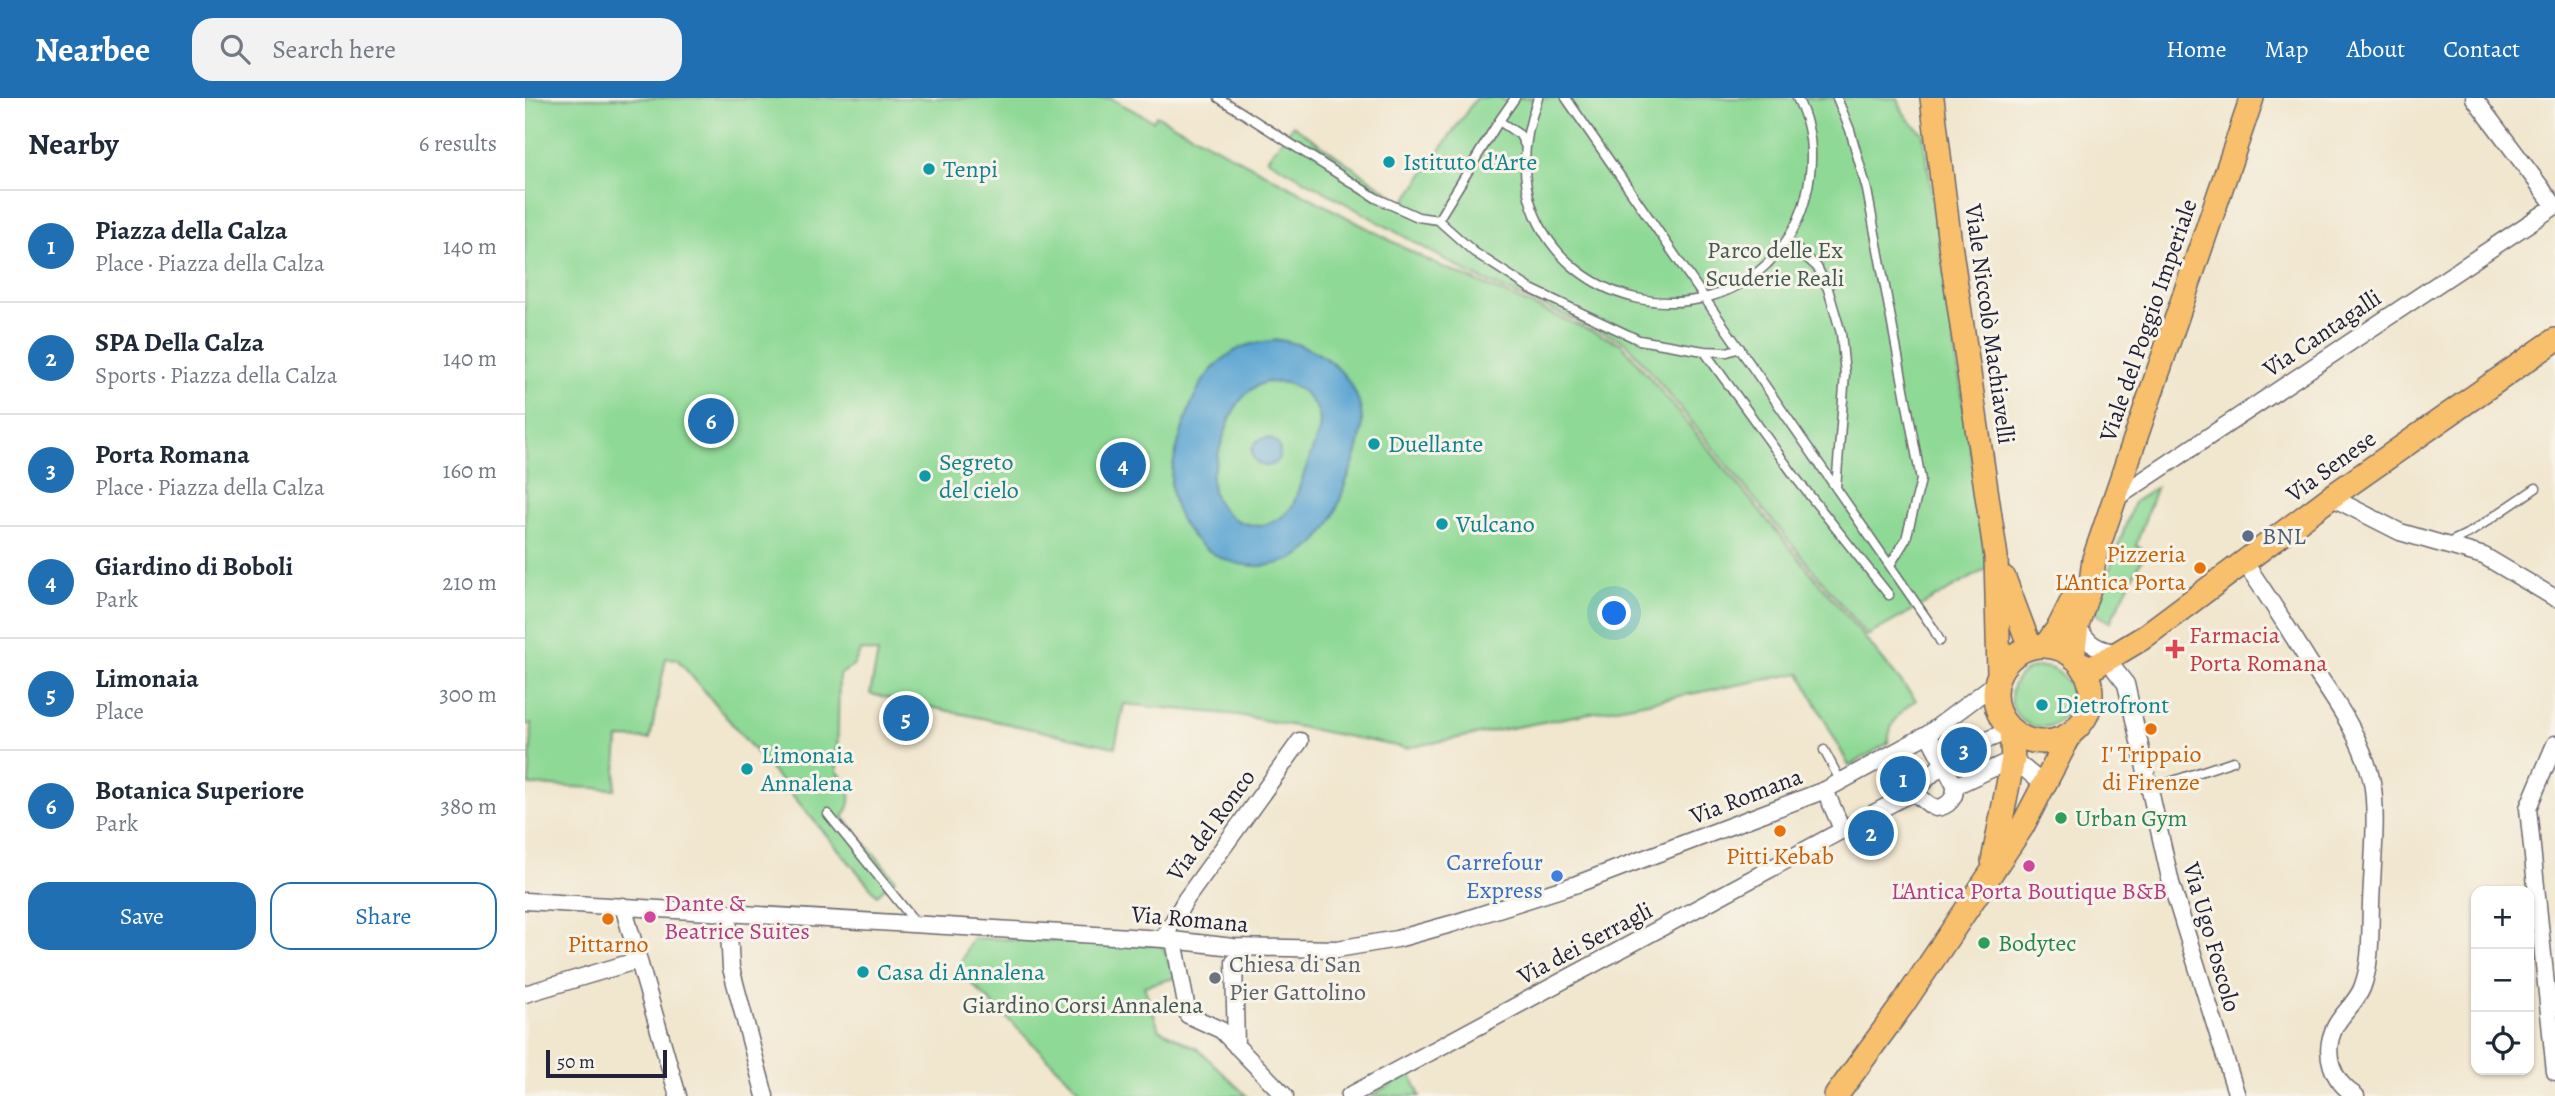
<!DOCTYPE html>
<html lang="en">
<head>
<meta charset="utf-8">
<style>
	body { margin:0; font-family:Alegreya,serif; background:#f2f2f3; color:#1f2937 }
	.controls { position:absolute; right:21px; bottom:21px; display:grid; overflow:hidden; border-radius:14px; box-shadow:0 2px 5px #0004 }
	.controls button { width:63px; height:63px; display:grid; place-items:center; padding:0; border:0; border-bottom:2px solid #e0e1e3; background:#fff; color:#1f2937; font:35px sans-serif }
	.scale { position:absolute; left:21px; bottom:18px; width:121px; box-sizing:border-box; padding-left:7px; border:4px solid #22223b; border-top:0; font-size:19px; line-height:24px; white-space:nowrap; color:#22223b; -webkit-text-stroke:5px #f7f3e8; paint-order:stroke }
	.you { position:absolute; left:1090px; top:516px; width:24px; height:24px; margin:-18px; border:5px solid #fff; border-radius:50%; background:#1a73e8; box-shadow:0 0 0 10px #1a73e833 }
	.badge { display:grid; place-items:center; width:46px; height:46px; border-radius:50%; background:#1f6fb2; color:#fff; font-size:23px; font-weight:700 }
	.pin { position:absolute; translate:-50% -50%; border:4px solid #fff; box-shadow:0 2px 7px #0006 }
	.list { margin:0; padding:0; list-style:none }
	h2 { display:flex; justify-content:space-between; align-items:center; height:91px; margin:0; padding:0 28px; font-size:30px }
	h2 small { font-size:23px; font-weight:400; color:#747a83 }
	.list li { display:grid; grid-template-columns:46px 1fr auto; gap:21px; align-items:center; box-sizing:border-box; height:112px; padding:0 28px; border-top:2px solid #e0e1e3 }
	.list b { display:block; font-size:26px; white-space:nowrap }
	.list p { margin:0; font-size:23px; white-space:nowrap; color:#747a83 }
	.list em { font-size:23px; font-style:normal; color:#747a83 }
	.actions { display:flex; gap:14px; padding:21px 28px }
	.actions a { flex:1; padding:16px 0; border:2px solid #1f6fb2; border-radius:21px; text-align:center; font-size:24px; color:#1f6fb2 }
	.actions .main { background:#1f6fb2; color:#fff }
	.icon { flex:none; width:38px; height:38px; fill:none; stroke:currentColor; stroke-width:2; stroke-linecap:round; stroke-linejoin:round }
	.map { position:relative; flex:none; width:2030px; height:998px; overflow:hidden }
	header { display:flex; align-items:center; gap:42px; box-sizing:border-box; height:98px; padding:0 35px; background:#1f6fb2; color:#fff }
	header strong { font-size:33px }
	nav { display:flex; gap:38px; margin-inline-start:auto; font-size:24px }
	.search { width:490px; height:63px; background:#f2f2f3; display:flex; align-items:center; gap:18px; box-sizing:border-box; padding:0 24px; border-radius:21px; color:#747a83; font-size:26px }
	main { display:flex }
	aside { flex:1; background:#fff }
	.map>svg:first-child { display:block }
	.green { fill:#8ed995; stroke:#587e68; stroke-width:2 }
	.water { fill:#5aa4d2; stroke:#3e6386; stroke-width:2; fill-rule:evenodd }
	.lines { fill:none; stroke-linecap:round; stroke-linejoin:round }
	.minor-tunnel { stroke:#c8bfb1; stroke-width:16; stroke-dasharray:16 8; stroke-linecap:butt }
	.service-casing { stroke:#6a676e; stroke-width:11 }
	.minor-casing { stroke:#6a676e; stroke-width:19 }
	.primary-casing { stroke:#6a676e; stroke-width:26 }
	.service { stroke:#fff; stroke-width:8 }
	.minor { stroke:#fff; stroke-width:16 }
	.primary { stroke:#f8bf6c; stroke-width:23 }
	.culture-dot { fill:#0f9aa8; stroke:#f7f3e8; stroke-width:2.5 }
	.service-dot { fill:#5c6f8a; stroke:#f7f3e8; stroke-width:2.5 }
	.food-dot { fill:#e8710a; stroke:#f7f3e8; stroke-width:2.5 }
	.health-dot { fill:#e0444e; stroke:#f7f3e8; stroke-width:2.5 }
	.leisure-dot { fill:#2e9e5b; stroke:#f7f3e8; stroke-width:2.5 }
	.hotel-dot { fill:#d1479c; stroke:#f7f3e8; stroke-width:2.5 }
	.shop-dot { fill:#3f7fe0; stroke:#f7f3e8; stroke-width:2.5 }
	.worship-dot { fill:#6b7280; stroke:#f7f3e8; stroke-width:2.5 }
	.labels { text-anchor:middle; stroke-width:6; stroke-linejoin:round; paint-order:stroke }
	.culture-label { font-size:24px; fill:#0d838f; stroke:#f7f3e8; text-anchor:start }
	.park-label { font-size:24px; fill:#425956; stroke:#f7f3e8 }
	.street-label { font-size:24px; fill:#22223b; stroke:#f7f3e8 }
	.service-label { font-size:24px; fill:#4e5e75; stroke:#f7f3e8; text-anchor:start }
	.food-label { font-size:24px; fill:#c56008; stroke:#f7f3e8 }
	.health-label { font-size:24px; fill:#be3a42; stroke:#f7f3e8; text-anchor:start }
	.leisure-label { font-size:24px; fill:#27864d; stroke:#f7f3e8; text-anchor:start }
	.shop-label { font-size:24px; fill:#366cbe; stroke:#f7f3e8; text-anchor:end }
	.hotel-label { font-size:24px; fill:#b23c85; stroke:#f7f3e8 }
	.worship-label { font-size:24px; fill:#5b616d; stroke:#f7f3e8; text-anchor:start }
</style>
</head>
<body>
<header>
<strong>Nearbee</strong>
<div class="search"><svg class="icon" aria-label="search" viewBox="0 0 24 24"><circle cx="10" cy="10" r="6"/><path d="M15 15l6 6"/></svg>Search here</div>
<nav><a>Home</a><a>Map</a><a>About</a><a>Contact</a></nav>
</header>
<main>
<aside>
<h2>Nearby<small>6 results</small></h2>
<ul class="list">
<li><span class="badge">1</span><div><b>Piazza della Calza</b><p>Place · Piazza della Calza</p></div><em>140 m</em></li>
<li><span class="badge">2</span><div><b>SPA Della Calza</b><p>Sports · Piazza della Calza</p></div><em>140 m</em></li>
<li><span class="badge">3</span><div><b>Porta Romana</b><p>Place · Piazza della Calza</p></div><em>160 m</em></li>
<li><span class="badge">4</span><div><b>Giardino di Boboli</b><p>Park</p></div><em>210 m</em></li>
<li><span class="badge">5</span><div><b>Limonaia</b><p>Place</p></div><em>300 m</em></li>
<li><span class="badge">6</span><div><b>Botanica Superiore</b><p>Park</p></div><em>380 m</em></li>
</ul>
<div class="actions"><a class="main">Save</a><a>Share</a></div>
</aside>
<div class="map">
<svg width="2030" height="998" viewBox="0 0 2030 998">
	<rect width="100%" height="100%" fill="#f7f3e8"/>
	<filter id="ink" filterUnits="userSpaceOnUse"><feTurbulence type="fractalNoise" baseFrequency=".0143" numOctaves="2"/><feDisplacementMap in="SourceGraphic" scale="14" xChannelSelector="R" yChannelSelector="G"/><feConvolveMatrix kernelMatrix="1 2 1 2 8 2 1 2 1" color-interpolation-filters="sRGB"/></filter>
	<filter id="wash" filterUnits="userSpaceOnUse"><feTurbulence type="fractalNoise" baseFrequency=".00686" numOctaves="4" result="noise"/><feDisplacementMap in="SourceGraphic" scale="28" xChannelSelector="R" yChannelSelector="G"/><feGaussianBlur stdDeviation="1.57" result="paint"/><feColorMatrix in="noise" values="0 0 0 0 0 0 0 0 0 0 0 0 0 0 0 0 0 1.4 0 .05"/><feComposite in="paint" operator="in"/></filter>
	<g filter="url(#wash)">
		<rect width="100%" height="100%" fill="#f1e6ce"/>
		<path class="green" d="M0,0H585L628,23L631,17L902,162L1097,246L1391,602C1374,614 1365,623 1363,645L1324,668L1275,575L881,650L713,617L599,606L590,649L345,596L353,555L336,552L328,568L314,577L312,673C326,688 331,703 318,719L370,781L352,797L152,561L141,560L125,641L93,640L90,691L4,687L7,626H0Z
			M951,0H976L983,4L986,0H1373C1377,17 1385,24 1398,35L1463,470L1342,538L1101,244L949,178L742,61L768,27L879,105Z
			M1631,390L1611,447L1621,453L1585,524L1569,515L1609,404Z
			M1486 599a30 30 0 1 1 60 0a30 30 0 1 1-60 0Z
			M448,840L637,847L650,880L619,888L634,931L673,951L722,998H561L433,872L444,846Z
			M885,975L895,998H846Z"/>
		<path class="water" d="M755,242C795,249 833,276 837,321C838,343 828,366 820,387C813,409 806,431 788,447C751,481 691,472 662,432C653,419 647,403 646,388C645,364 664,306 676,286C683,275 694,263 705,256C720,245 737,244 755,242ZM742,284L762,285L779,294L792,311L795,322L794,333L768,407C742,446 683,424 687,377C698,345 704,294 742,284Z
			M727 354a14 14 0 1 1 28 0a14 14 0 1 1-28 0Z"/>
	</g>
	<g filter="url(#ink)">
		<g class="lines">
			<path class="minor-tunnel" d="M1426,658L1452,646"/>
			<defs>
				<path id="service" d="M694,0L851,100L893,119L913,122
					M1013,0C1000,35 994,72 1007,109C1041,205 1168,236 1242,166C1261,147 1275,124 1281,98C1289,65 1288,30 1272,0
					M1041,0L1408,530L1415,543
					M1312,0L1325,32L1342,92L1396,382L1381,441L1365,467
					M974,23L990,0
					M1000,47L995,37L974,23L913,122L949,154L1006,191L1114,242L1179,253L1202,254L1215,250
					M1262,142L1292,169L1303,191L1316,235L1320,276L1311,390
					M1179,253L1274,384L1364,497
					M1921,446L1946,434L2011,390
					M1299,652L1316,684
					M1624,691L1708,663
					M303,716L391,825"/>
				<path id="minor" d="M1949,0L2030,108
					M1806,399L1875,434L1959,458L2030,500
					M1590,401L2030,108
					M1719,464C1742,496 1762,529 1783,562C1808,600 1837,638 1847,684C1853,716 1847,771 1846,806C1845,833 1847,864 1837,890C1831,905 1817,915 1810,929C1797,955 1807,983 1831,998
					M1552,527C1563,546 1573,553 1594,554
					M1590,572L1601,586L1646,785L1712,998
					M1452,646L1486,632
					M2030,646L2003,710L2030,974
					M1430,688L1488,661L1518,686
					M1300,692L1317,731
					M1388,694L1405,707L1411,710C1423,709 1431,700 1430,688L1403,636
					M0,803L638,841L708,849L812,851L872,841L926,826L1052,786L1300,692L1403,636L1472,584
					M98,808L153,998
					M203,816L206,870L240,998
					M638,841L661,801L775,643
					M649,842L663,917L696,932L760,998
					M709,864L711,948
					M0,896L114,862
					M824,998L1388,694L1426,658"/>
				<path id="primary" d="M1407,0L1425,146L1471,459L1474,577
					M1479,480L1505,549
					M1520,548L1534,529L1550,497
					M1470 596a48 48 0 1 1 96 0a48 48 0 1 1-96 0Z
					M1548,559L1552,527L1566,485L1569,461L1727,0
					M1555,565L1562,568H1571L1616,541L1806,399L2030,242
					M1468,763L1488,661L1486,632
					M1311,998L1378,906L1497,729L1546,635"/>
			</defs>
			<use href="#service" class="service-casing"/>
			<use href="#minor" class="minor-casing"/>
			<use href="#primary" class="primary-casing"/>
			<use href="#service" class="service"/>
			<use href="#minor" class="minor"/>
			<use href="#primary" class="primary"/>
		</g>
	</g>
	<g class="culture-dot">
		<circle cx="864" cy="64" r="7"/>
		<circle cx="404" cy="71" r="7"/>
		<circle cx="849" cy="346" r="7"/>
		<circle cx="400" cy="378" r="7"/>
		<circle cx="917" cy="426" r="7"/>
		<circle cx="1517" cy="607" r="7"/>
		<circle cx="222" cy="671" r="7"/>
		<circle cx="338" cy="874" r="7"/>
	</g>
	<circle class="service-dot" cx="1723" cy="438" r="7"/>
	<g class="food-dot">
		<circle cx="1675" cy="470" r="7"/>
		<circle cx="1626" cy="631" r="7"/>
		<circle cx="1255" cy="733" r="7"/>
		<circle cx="83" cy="821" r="7"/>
	</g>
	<path class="health-dot" d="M1646.5 540.5h7v7h7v7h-7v7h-7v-7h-7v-7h7z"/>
	<g class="leisure-dot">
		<circle cx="1536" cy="720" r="7"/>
		<circle cx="1459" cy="845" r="7"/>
	</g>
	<g class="hotel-dot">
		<circle cx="1504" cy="768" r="7"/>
		<circle cx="125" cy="819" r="7"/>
	</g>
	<circle class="shop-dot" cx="1032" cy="778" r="7"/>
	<circle class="worship-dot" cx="690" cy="880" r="7"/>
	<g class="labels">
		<g class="culture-label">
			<text x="878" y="72">Istituto d'Arte</text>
			<text x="418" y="79">Tenpi</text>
			<text x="863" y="354">Duellante</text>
			<text x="414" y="372">Segreto<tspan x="414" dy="28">del cielo</tspan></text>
			<text x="931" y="434">Vulcano</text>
			<text x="1531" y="615">Dietrofront</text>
			<text x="236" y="665">Limonaia<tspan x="236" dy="28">Annalena</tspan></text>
			<text x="352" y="882">Casa di Annalena</text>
		</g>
		<g class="park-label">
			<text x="1250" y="160">Parco delle Ex<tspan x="1250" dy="28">Scuderie Reali</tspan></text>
			<text x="558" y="915">Giardino Corsi Annalena</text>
		</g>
		<g class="street-label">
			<text transform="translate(1623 222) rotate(-71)" y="8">Viale del Poggio Imperiale</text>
			<text transform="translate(1465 226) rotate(82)" y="8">Viale Niccolò Machiavelli</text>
			<text transform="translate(1797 235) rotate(-34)" y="8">Via Cantagalli</text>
			<text transform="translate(1806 368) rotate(-36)" y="8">Via Senese</text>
			<text transform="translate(1221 698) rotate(-21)" y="8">Via Romana</text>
			<text transform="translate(686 727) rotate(-54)" y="8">Via del Ronco</text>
			<text transform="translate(665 821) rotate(5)" y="8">Via Romana</text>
			<text transform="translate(1687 839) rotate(74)" y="8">Via Ugo Foscolo</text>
			<text transform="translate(1060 845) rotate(-28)" y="8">Via dei Serragli</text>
		</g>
		<g class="service-label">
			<text x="1737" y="446">BNL</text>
		</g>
		<g class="food-label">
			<text x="1661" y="464" text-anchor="end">Pizzeria<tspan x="1661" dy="28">L'Antica Porta</tspan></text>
			<text x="1626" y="664">I' Trippaio<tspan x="1626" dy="28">di Firenze</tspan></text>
			<text x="1255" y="766">Pitti Kebab</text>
			<text x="83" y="854">Pittarno</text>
		</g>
		<g class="health-label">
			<text x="1664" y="545">Farmacia<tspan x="1664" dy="28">Porta Romana</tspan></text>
		</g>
		<g class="leisure-label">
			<text x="1550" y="728">Urban Gym</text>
			<text x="1473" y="853">Bodytec</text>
		</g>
		<g class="shop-label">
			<text x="1018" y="772">Carrefour<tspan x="1018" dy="28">Express</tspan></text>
		</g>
		<g class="hotel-label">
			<text x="1504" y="801">L'Antica Porta Boutique B&amp;B</text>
			<text x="139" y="813" text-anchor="start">Dante &amp;<tspan x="139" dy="28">Beatrice Suites</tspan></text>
		</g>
		<g class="worship-label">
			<text x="704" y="874">Chiesa di San<tspan x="704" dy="28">Pier Gattolino</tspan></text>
		</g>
	</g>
</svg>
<div class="controls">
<button>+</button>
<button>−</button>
<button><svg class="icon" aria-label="locate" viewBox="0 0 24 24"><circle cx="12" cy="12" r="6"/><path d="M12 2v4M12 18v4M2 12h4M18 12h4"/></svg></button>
</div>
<div class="scale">50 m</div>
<div class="you"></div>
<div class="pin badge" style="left:1378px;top:681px">1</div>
<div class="pin badge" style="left:1346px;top:735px">2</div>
<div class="pin badge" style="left:1439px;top:652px">3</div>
<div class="pin badge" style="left:598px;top:367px">4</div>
<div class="pin badge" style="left:381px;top:620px">5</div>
<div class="pin badge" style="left:186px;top:323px">6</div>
</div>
</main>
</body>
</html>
